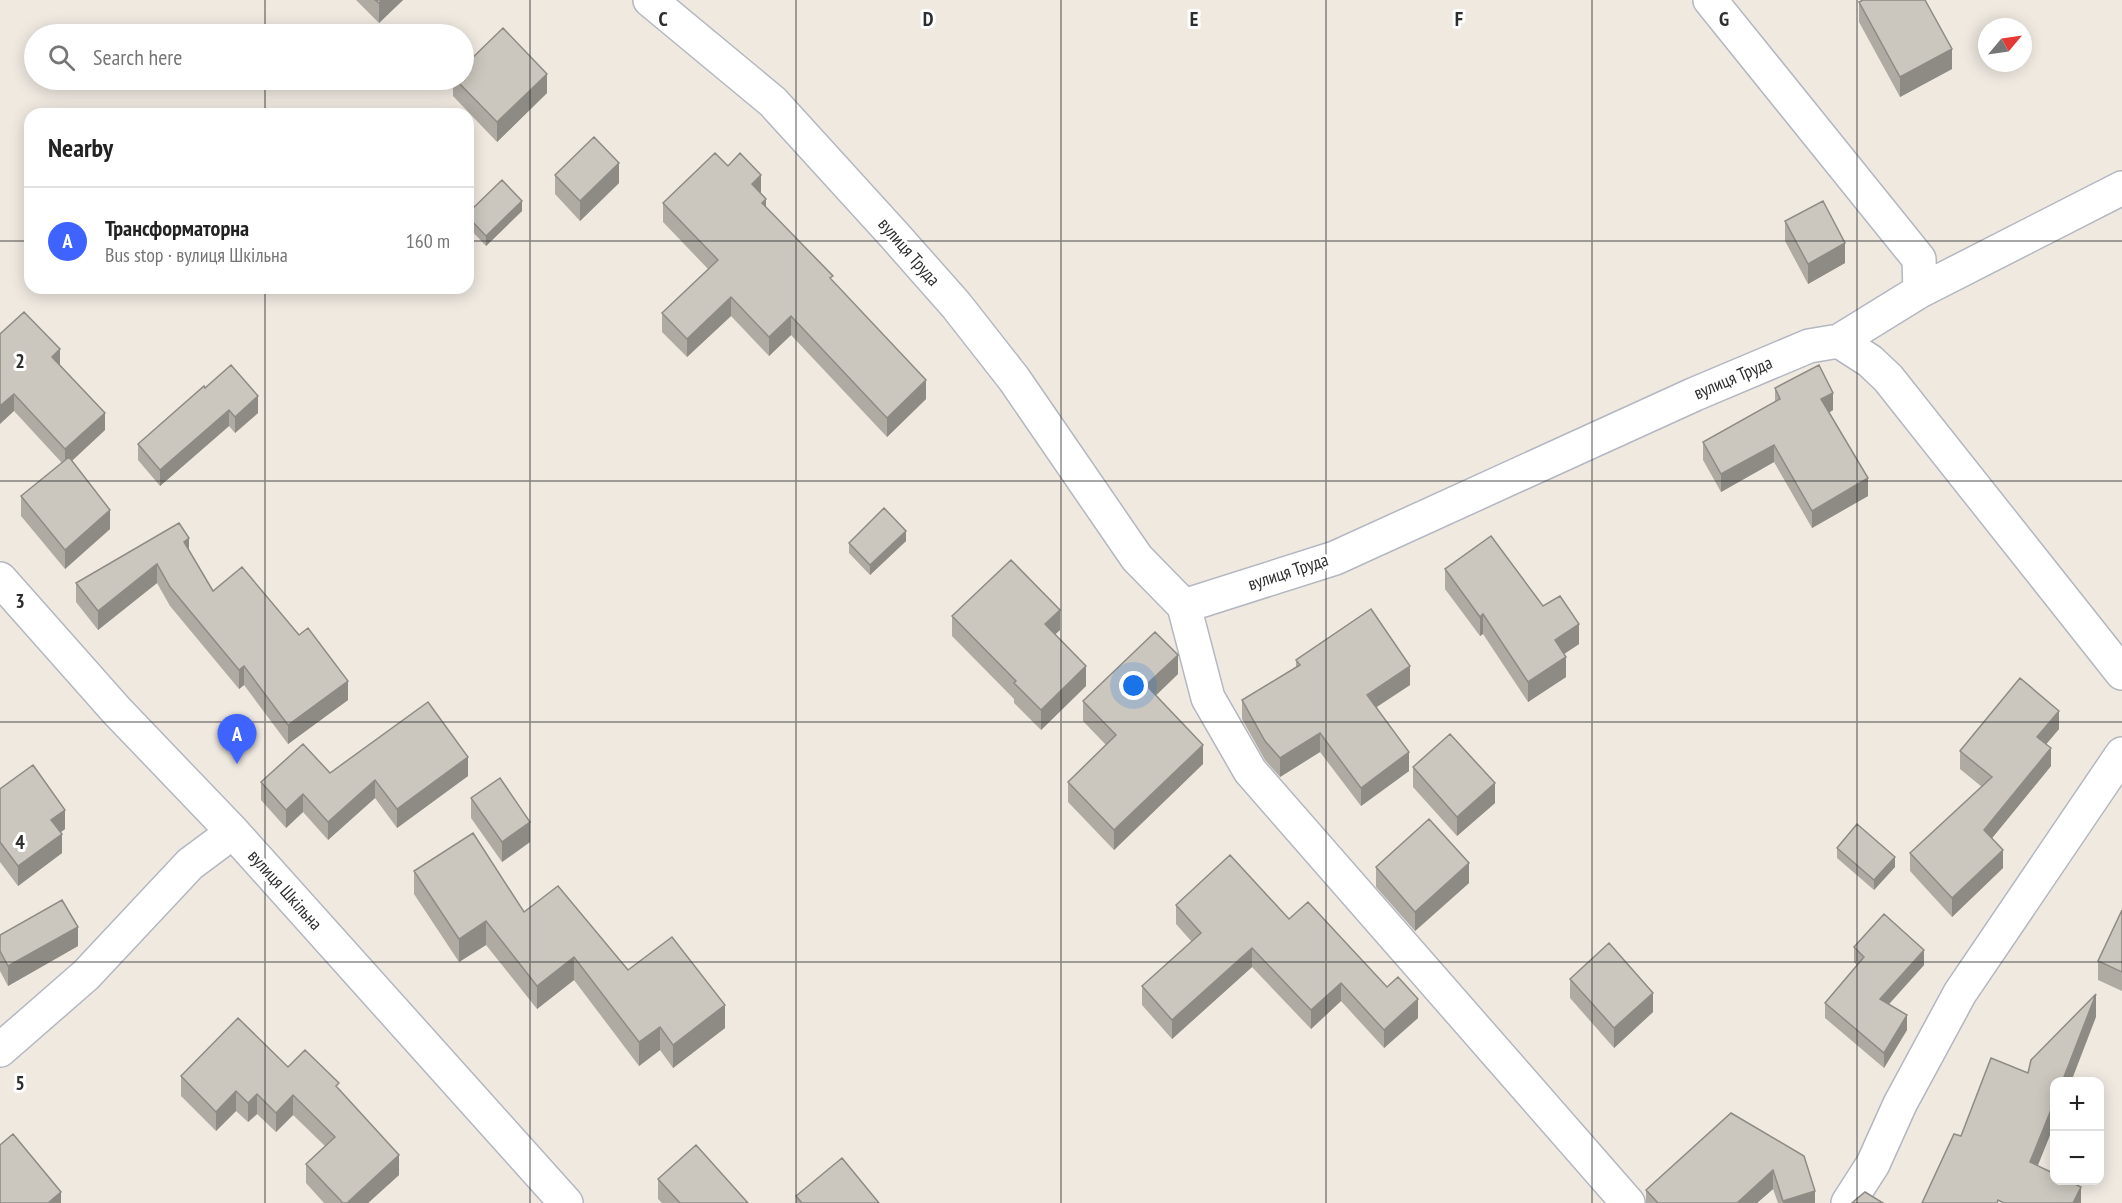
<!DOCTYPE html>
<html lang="en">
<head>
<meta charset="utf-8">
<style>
	body { margin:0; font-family:"PT Sans Narrow",sans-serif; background:#f2f2f2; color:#222 }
	.controls { position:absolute; right:18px; bottom:18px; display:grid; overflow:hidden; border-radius:12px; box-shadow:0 3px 15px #0003 }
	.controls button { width:54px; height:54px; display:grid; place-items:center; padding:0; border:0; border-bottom:2px solid #e0e0e0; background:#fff; color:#222; font:30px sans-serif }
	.compass { position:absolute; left:1978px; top:18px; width:54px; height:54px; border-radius:50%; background:#fff; box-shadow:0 3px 15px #0003; rotate:61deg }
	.you { position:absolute; left:1134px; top:686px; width:21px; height:21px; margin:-15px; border:4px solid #fff; border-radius:50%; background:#1a73e8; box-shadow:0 0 0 9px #1a73e833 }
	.badge { display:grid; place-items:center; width:39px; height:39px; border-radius:50%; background:#3e63ff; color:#fff; font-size:20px; font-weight:700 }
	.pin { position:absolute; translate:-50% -50px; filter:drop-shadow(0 2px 3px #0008) }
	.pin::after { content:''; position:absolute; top:32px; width:21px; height:18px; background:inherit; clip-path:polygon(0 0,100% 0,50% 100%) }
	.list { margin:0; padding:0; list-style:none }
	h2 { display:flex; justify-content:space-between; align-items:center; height:78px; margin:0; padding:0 24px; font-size:26px }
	h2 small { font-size:20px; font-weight:400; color:#767676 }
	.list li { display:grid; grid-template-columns:39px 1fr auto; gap:18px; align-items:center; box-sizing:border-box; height:108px; padding:0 24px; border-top:2px solid #e0e0e0 }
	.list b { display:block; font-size:22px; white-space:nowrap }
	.list p { margin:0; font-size:20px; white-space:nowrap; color:#767676 }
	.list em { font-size:20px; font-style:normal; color:#767676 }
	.icon { flex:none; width:33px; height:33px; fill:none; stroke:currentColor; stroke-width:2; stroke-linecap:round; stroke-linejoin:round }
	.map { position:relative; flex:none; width:2122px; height:1203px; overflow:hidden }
	.search { position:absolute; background:#fff; box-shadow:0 3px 15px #0003; left:24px; top:24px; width:450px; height:66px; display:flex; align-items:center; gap:15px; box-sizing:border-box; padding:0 21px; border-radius:33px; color:#767676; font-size:22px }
	.panel { position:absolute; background:#fff; box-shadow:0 3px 15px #0003; left:24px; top:108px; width:450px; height:186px; border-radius:18px }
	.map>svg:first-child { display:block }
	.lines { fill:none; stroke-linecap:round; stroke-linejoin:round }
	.minor-casing { stroke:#b4b7c1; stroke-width:36 }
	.minor { stroke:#fff; stroke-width:33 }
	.wall { fill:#afaba3 }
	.shaded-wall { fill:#8e8b85 }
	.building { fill:#cbc7be; stroke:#8e8b85; stroke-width:1.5 }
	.grid { fill:none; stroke:#2e2e2e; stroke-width:1.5; stroke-opacity:0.55 }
	.labels { text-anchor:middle; stroke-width:6; stroke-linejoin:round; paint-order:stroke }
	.street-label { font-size:18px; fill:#2e2e2e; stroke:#fff }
	.grid-label { font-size:20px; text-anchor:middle; font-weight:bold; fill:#2e2e2e; stroke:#fff; stroke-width:6; stroke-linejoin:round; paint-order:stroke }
</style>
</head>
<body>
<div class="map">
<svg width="2122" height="1203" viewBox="0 0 2122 1203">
	<rect width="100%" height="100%" fill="#efe9e0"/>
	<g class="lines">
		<defs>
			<path id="minor" d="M650,0L773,102L895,236L956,305L1014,379L1137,558L1184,606
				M1710,0L1919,259L1920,291
				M1839,341L1870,361L1888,378L2122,673
				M0,579L117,711L233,832L566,1203
				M1184,606L1335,558L1695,394L1809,346L1839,341L1920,291L2122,188
				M1184,606L1208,698L1250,771L1628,1203
				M0,1050L86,975L190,864L233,832
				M1848,1203L1873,1164L1900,1104L1960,993L2122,754"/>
		</defs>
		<use href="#minor" class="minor-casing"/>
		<use href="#minor" class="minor"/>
	</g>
	<path class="wall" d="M356,0H403L379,23Z
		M1859,2L1952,69L1900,97L1859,22Z
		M453,80H464L547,93L497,142L453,96Z
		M728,166L761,194L766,208L833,281L926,399L887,437L791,335L769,356L731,316L687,357L662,332V313L708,269L663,222V203Z
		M555,175L619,183L580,221L555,194Z
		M522,211L486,246L468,227V213Z
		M1785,221L1845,263L1808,284L1785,241Z
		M0,334L60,365L105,430L72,461L110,529L65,569L21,516V496L62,463L14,411Z
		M205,388L258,413L235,433L229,426L160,486L138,460V444Z
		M1775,388L1833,410L1829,413L1868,496L1812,528L1774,462L1721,492L1703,460V442L1775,402Z
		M906,541L870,575L849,553V543Z
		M189,551L213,591L348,700L288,744L244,685L239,689L170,606L157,583L98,630L76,602V583Z
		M1445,569L1543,606L1579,644L1564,654L1566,677L1528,702L1483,634L1480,636L1445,589Z
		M952,616L1060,630L1055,634L1086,686L1041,730L1014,703V699L952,636Z
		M1296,660L1410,685L1377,707L1409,771L1361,806L1320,752L1280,777L1265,760L1242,719V700L1296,667Z
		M1178,674L1156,695L1203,764L1114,850L1068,802V782L1106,745L1083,721V701Z
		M2059,729L2046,744L2051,766L1992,838L2003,868L1952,917L1910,871V853L1982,787L1960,769V751Z
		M1413,767L1495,803L1457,836L1413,787Z
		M330,773L468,776L397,828L375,798L328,840L303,812L286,828L261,800V782Z
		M0,789L65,829L61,832L62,853L18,886L0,862Z
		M471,798L530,842L502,862L471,818Z
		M1837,848L1895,867L1874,890L1837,858Z
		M1376,867L1469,883L1415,931L1376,887Z
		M414,871L524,912L628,970L725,1028L673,1068L660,1050L639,1066L574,980L537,1009L486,945L459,962L414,894Z
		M1176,905L1289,919L1387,987L1418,1018L1384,1048L1341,1001L1311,1029L1252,967L1172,1039L1142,1005V986L1192,942L1176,924Z
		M2122,910V991L2098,980V961Z
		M0,935L78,946L8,986L0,971Z
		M1854,947L1924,965L1889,1004L1907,1030L1884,1068L1825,1018V1003L1857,965L1854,962Z
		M1570,979L1653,1012L1614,1048L1570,998Z
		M288,1067L339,1089L399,1175L368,1203H324L306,1183V1164L325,1146L293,1115L276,1132L257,1114L248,1122L236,1111L216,1131L181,1096V1076Z
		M1731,1113L1815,1203H1778L1773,1189L1757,1203H1646V1190Z
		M658,1179L748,1203H662L658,1199Z
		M796,1196L879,1203H796Z"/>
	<path class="shaded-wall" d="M382,0H403L379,23V3Z
		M1952,49V69L1900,97V77Z
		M547,74V93L497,142V122Z
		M619,163V183L580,221V201Z
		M761,175V194L752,184Z
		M766,199V218L762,203Z
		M522,201V211L486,246V236Z
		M1845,243V263L1808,284V264Z
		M731,297V316L687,357V339Z
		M791,316V335L769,356V337Z
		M60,349V367L52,357Z
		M926,380V399L887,437V418Z
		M1833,393V410L1821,417V399Z
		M14,394V411L0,424V406Z
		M258,396V413L235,433V417Z
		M229,410V426L160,486V470Z
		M105,413V430L65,467V449Z
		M1774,445V462L1721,492V474Z
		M1868,478V496L1812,528V511Z
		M110,510V529L65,569V550Z
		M906,531V541L870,575V565Z
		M189,538V557L184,542Z
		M157,564V583L98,630V611Z
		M1060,610V630L1045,644V624Z
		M1483,614V634L1480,636V617Z
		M1579,624V644L1555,660V640Z
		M1178,655V674L1146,705V685Z
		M1566,657V677L1528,702V682Z
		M244,666V685L239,689V670Z
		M1086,666V686L1041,730V710Z
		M1410,666V685L1367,713V695Z
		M348,681V700L288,744V725Z
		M2059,711V729L2037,755V737Z
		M1320,733V752L1280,777V758Z
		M1203,745V764L1114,850V830Z
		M2051,748V766L1984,848V830Z
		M1409,752V771L1361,806V788Z
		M468,757V776L397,828V809Z
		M375,780V798L328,840V822Z
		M1495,783V803L1457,836V817Z
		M303,794V812L286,828V810Z
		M65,810V829L51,839V820Z
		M530,822V842L502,862V842Z
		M62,834V853L18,886V866Z
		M2003,850V868L1952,917V898Z
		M1895,857V867L1874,890V880Z
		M1469,863V883L1415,931V912Z
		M486,921V945L459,962V939Z
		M78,927V946L8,986V966Z
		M1252,948V967L1172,1039V1020Z
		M1924,950V965L1880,1014V999Z
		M574,957V980L537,1009V986Z
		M1341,983V1001L1311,1029V1010Z
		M1653,993V1012L1614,1048V1028Z
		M2096,994V1017L2071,1082H2062Z
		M1418,999V1018L1384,1048V1030Z
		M725,1005V1028L673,1068V1045Z
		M1907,1015V1030L1884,1068V1053Z
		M660,1027V1050L639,1066V1042Z
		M236,1091V1111L216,1131V1112Z
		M257,1094V1114L248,1122V1103Z
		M293,1095V1115L276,1132V1113Z
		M2055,1100V1123L2030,1185V1162Z
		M399,1155V1175L368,1203H347Z
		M1773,1170V1189L1757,1203H1737Z
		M2081,1187V1203H2073Z
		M1815,1191V1203H1783V1201Z
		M61,1192V1203H48Z"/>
	<path class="building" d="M375,0H382L379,3Z
		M1863,0H1925L1952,49L1900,77L1859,2Z
		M503,28L547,74L497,122L456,80H464V66Z
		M594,137L619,163L580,201L555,175Z
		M715,153L728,166L740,153L761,175L752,184L766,199L762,203L833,276L830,278L926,380L887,418L791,316L769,337L731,297L687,339L662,313L718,260L663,203Z
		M502,180L522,201L486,236L468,217V213Z
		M1823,201L1845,243L1808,264L1785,221Z
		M24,312L60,349L52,357L105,413L65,449L14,394L0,406V334Z
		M231,365L258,396L235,417L229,410L160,470L138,444L204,386L205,388Z
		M1819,365L1833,393L1821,399L1868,478L1812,511L1774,445L1721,474L1703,442L1780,399L1775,388Z
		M69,457L110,510L65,550L21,496Z
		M884,508L906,531L870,565L849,543Z
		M179,523L189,538L184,542L213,591L242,567L299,635L308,628L348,681L288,725L244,666L239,670L170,587L157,564L98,611L76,583Z
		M1491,536L1543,606L1560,596L1579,624L1555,640L1566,657L1528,682L1483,614L1480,617L1445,569Z
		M1011,560L1060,610L1045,624L1086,666L1041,710L1014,683L1016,681L952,616Z
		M1371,609L1410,666L1367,695L1409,752L1361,788L1320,733L1280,758L1265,741L1242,700L1300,665L1296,660Z
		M1155,632L1178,655L1146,685L1203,745L1114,830L1068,782L1116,735L1083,701Z
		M2020,678L2059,711L2037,737L2051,748L1984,830L2003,850L1952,898L1910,853L1992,777L1960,751Z
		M428,702L468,757L397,809L375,780L328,822L303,794L286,810L261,782L303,744L330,773Z
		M1450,734L1495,783L1457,817L1413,767Z
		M33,765L65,810L51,820L62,834L18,866L0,842V789Z
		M500,778L530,822L502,842L471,798Z
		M1429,819L1469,863L1415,912L1376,867Z
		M1857,824L1895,857L1874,880L1837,848Z
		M473,833L524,912L558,886L628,970L672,937L725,1005L673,1045L660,1027L639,1042L574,957L537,986L486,921L459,939L414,871Z
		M1230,855L1289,919L1308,902L1387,987L1398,977L1418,999L1384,1030L1341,983L1311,1010L1252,948L1172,1020L1142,986L1201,933L1176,905Z
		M62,900L78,927L8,966L0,951V935Z
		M2122,910V972L2098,961Z
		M1884,914L1924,950L1880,999L1907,1015L1884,1053L1825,1003L1864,957L1854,947Z
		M1609,943L1653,993L1614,1028L1570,979Z
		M2096,994L2062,1082H2055V1100L2030,1162L2055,1174V1180H2067L2081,1187L2073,1203H2004L1998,1200L1997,1203H1922L1954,1134L1961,1136L1991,1058L2028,1073L2031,1060Z
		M238,1018L288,1067L305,1050L339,1083L336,1086L399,1155L347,1203H343L306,1164L335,1137L293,1095L276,1113L257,1094L248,1103L236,1091L216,1112L181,1076Z
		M1731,1113L1804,1156L1815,1191L1783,1201L1773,1170L1737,1203H1658L1646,1190Z
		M13,1134L61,1192L48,1203H0V1145Z
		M696,1145L748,1203H680L658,1179Z
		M842,1158L879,1203H802L796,1196Z
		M1865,1192L1883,1203H1852L1854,1201Z"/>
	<path class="grid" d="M265,0V34M530,0V1203M796,0V1203M1061,0V1203M1326,0V1203M1592,0V1203M1857,0V1203M265,80V114M0,241H30M468,241H2122M265,288V1203M0,481H2122M0,722H2122M0,962H2122"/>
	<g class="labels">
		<g class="street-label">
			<text transform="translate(909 252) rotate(49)" y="6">вулиця Труда</text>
			<text transform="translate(1733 378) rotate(-23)" y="6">вулиця Труда</text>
			<text transform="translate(1288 572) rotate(-18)" y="6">вулиця Труда</text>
			<text transform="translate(285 890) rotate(48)" y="6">вулиця Шкільна</text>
		</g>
	</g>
	<g class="grid-label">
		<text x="663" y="26">C</text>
		<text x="928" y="26">D</text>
		<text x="1194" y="26">E</text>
		<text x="1459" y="26">F</text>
		<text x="1724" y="26">G</text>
		<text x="20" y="368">2</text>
		<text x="20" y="608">3</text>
		<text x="20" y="849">4</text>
		<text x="20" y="1090">5</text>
	</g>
</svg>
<div class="controls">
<button>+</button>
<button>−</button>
</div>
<svg class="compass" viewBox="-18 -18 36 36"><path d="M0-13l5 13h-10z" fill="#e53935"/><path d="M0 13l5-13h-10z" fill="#767676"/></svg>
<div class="you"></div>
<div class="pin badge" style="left:237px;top:764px">A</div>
<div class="search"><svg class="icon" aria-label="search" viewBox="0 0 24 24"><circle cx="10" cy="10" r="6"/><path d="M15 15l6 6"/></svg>Search here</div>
<section class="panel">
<h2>Nearby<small></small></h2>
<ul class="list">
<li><span class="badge">A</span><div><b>Трансформаторна</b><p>Bus stop · вулиця Шкільна</p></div><em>160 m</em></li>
</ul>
</section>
</div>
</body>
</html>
